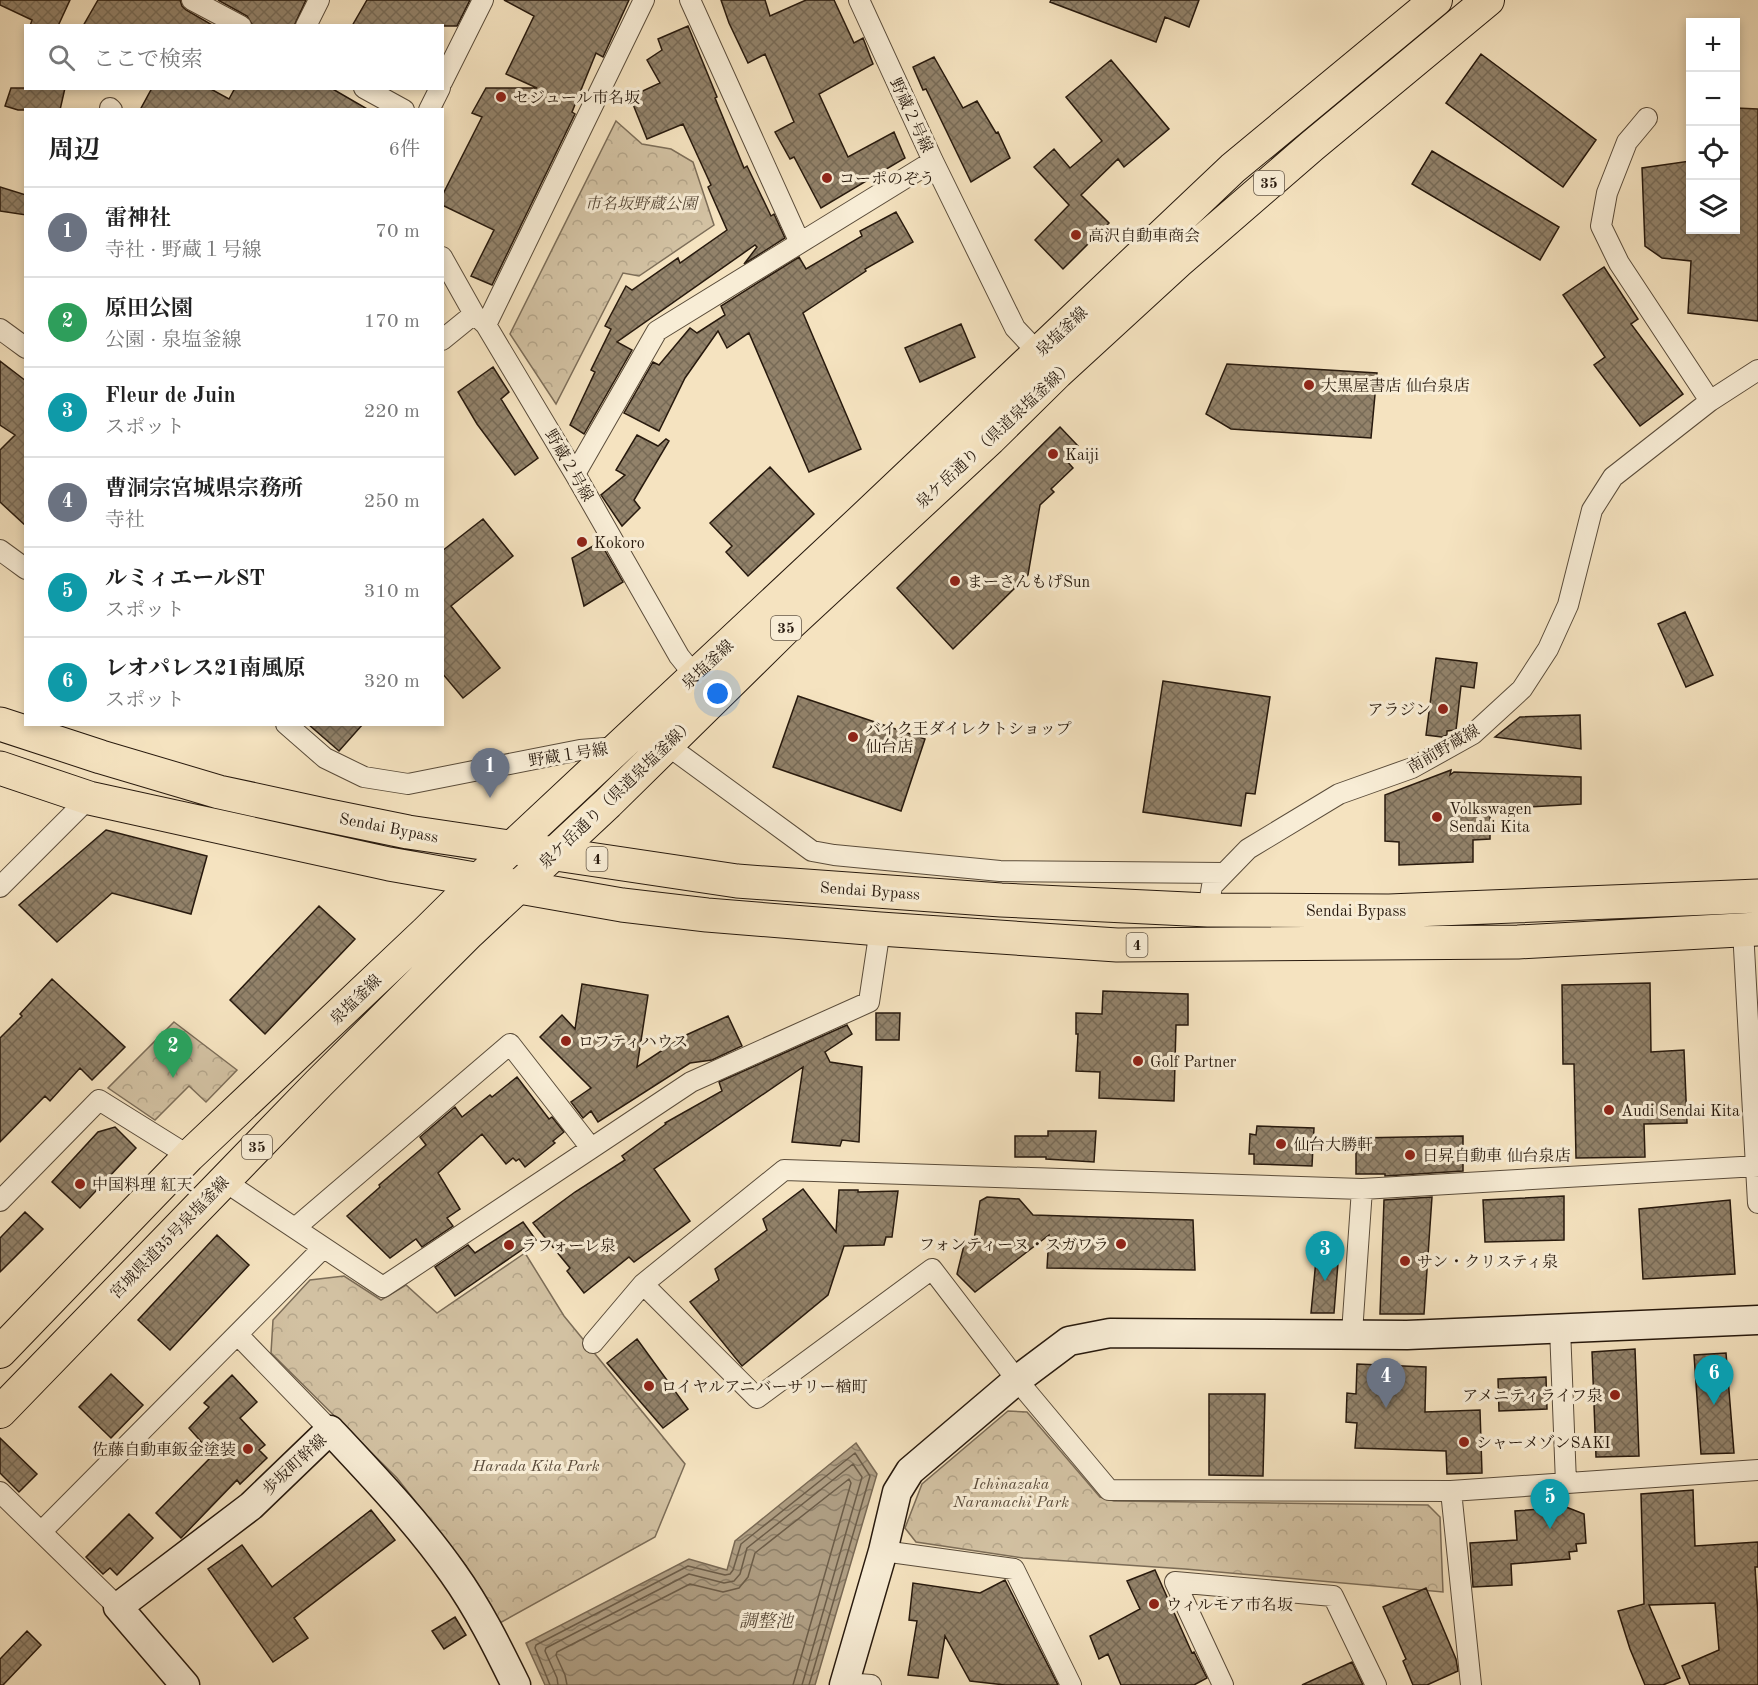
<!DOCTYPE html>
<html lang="ja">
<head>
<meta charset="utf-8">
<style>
	body { margin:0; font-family:"Old Standard TT","Noto Serif JP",serif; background:#f2f2f2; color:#222 }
	.controls { position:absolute; right:18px; top:18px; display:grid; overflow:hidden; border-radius:0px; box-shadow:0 3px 9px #0003 }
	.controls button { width:54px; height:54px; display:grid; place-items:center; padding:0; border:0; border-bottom:2px solid #e0e0e0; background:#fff; color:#222; font:30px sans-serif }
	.you { position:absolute; left:718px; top:694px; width:21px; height:21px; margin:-15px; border:4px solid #fff; border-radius:50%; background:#1a73e8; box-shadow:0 0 0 9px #1a73e833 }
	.badge { display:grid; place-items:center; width:39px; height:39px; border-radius:50%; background:#d93025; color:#fff; font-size:20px; font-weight:700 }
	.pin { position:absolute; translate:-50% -50px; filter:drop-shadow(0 2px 3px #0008) }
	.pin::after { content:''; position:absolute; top:32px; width:21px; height:18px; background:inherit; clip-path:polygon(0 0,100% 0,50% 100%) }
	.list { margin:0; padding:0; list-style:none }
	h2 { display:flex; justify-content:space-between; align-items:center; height:78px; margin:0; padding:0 24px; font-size:26px }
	h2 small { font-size:20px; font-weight:400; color:#767676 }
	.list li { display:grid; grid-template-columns:39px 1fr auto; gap:18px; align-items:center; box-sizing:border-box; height:90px; padding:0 24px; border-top:2px solid #e0e0e0 }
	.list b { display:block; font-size:22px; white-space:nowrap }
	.list p { margin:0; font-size:20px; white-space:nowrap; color:#767676 }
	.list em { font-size:20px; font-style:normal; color:#767676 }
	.icon { flex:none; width:33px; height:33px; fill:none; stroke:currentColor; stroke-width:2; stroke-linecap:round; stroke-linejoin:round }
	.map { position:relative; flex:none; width:1758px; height:1685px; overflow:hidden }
	.search { position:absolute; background:#fff; box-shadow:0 3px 9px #0003; left:24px; top:24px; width:420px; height:66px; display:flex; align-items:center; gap:15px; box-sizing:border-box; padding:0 21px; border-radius:0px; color:#767676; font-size:22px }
	.panel { position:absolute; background:#fff; box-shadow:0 3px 9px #0003; left:24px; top:108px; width:420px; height:618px; border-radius:0px }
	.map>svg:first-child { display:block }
	.park { fill:url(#park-crowns); stroke:#7c6d58; stroke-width:1.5 }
	.water { fill:url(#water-waves); stroke:#796954; stroke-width:1.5 }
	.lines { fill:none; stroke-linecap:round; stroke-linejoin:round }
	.shore { stroke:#6b5c48; stroke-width:1.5 }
	.building { fill:url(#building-cross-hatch); stroke:#27190d; stroke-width:1.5 }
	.street-casing { stroke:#5a4c3a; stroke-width:22 }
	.secondary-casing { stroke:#27190d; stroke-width:31 }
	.primary-casing { stroke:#27190d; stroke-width:34 }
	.highway-casing { stroke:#27190d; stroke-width:35 }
	.street { stroke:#f8edd6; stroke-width:20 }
	.secondary { stroke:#f8edd6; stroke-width:28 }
	.primary { stroke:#f5e3c0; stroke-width:32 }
	.highway { stroke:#f5e3c0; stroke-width:33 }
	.poi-dot { fill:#8f2418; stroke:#f8edd6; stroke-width:2 }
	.labels { text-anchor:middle; stroke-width:6; stroke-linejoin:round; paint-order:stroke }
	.shield { fill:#f8edd6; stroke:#665949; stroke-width:1.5 }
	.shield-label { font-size:15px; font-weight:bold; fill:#27190d }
	.poi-label { font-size:16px; fill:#27190d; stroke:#f8edd6; text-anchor:start }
	.street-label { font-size:16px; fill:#27190d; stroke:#f8edd6 }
	.park-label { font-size:16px; font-style:italic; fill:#5a4b3a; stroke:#f8edd6 }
	.water-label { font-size:18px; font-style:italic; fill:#5d4e3c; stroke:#f8edd6 }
</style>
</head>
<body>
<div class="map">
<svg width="1758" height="1685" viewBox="0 0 1758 1685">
	<defs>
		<pattern id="park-crowns" width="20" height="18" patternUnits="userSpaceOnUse" patternTransform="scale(1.5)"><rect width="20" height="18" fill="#d2c1a2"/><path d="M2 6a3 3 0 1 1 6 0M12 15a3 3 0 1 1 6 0" fill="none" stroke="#b4a58a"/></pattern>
		<pattern id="water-waves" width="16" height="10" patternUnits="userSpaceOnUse" patternTransform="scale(1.5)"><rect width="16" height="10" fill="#af9e83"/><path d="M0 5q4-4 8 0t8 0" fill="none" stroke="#8e806a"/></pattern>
		<pattern id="building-cross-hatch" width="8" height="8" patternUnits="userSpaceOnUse" patternTransform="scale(1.5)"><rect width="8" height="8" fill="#92826a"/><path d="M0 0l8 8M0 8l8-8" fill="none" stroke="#776a56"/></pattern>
	</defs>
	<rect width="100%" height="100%" fill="#f5e3c0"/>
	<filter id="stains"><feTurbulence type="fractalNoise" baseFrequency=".00333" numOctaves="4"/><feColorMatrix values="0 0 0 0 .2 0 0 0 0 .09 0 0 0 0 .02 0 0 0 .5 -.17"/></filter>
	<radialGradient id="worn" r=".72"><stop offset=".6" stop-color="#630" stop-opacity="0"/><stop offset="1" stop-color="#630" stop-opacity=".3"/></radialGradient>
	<path class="park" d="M616,121L642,144L671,149L693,162L714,225L639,276L623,273L556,404L510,334Z
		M174,1022L237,1070L206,1102L189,1086L155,1120L108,1088Z
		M525,1253L564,1316L685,1464L655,1537L498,1624L466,1566L397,1478L271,1353L273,1320L310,1280L344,1276L381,1300L406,1285L437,1313Z
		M1008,1411L1027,1412L1100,1497L1114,1501L1428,1505L1440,1517L1443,1592L1185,1569L1023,1558L916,1542L905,1528L922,1484Z"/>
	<path class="water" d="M856,1443L877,1474L815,1685H545L526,1643L689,1559L727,1570L735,1541Z"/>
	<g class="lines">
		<path class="shore" d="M550,1685L535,1648L536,1645L688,1566L725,1575L730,1574L733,1570L741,1544L855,1453L870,1476L809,1685
			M558,1685L557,1678L545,1651L546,1648L689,1574L724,1583L734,1581L740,1574L747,1548L853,1464L862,1477L802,1685
			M567,1685L565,1675L556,1655L557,1652L690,1584L723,1592L739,1588L748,1577L755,1553L849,1479L851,1483L793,1685"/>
	</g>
	<path class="building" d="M0,0H70L58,26H30L32,20L0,5Z
		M98,0H180L182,6L186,10L214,26H83Z
		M218,0H306L294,26H253L247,16Z
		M367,0H470L457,26H352Z
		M504,0H629L603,57L596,53L572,112L575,114L492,285L471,276L494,230L442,205V196L482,117L472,113L486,88H537L506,74L534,16Z
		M721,0H765L770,16L806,0H834L854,43L863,38L873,64L819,94L848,157L894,132L905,158L821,208L794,157L790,159L775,132L794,122L765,54L748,63L729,23Z
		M1051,0H1199L1189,27L1165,17L1156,42L1050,2Z
		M688,26L717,97L715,98L744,168L747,166L771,216L774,214L785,238L744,264L757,247L755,245L617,342L632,350L584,434L570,425L595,372L591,370L611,329L605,326L626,286L632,290L678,258L680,263L727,230L708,187L711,185L683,124L647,139L630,97L660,83L647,60L662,50L658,39Z
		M1481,54L1596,140L1563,187L1446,103Z
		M934,57L963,108L977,101L996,133L998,132L1010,158L971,182L926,89L923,90L913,67Z
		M1111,60L1169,129L1124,167L1118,159L1081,195L1109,223L1063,269L1035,240L1069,205L1034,167L1054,149L1070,168L1102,141L1066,97Z
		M11,88H65L60,110H18L5,106Z
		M152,88H209L229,99L235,88H331L369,110H140Z
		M1736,108L1758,109V321L1688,313L1691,261L1662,258L1645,246L1642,168L1690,161V230H1736Z
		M1432,151L1559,227L1540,260L1412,184Z
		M0,187L26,195V215L0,211Z
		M896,212L913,242L865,269L866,271L803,313L861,449L809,472L749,333L727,348L718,331L685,378L659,431L624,413L653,362L659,365L690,328L697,333L725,315L721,306L799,257L806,269L862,236L860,231Z
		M1604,267L1638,319L1631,324L1683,394L1640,426L1594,365L1605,357L1563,295Z
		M961,324L975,357L920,382L905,348Z
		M0,361L26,381V526L0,502V450L15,435L0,425Z
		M1227,364L1377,373L1371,438L1231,429L1206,414Z
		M493,367L509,392L501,399L538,458L515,475L477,424L458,392Z
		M1060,427L1078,446L1065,459L1073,468L1051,489L1054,492L1040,505L1028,575L953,649L897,588Z
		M637,435L658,446L666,439L669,441L634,500L640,508L622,526L601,495L625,475L616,470Z
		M770,467L814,514L748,576L726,552L732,546L710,523Z
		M483,519L513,556L451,606L500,668L463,698L442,673V551Z
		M600,542L623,582L584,606L572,558Z
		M1685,612L1713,675L1686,687L1658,624Z
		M1436,658L1477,663L1474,688L1461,686L1456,730L1447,731V735L1442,737L1426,735Z
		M1163,681L1270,697L1255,794L1246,793L1241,826L1143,812Z
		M798,696L925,739L901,811L773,767Z
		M1580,715L1581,749L1495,737L1520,717Z
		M308,724H363L339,751Z
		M1451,770L1450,775L1454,772L1581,777V804L1490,809V839L1473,840V862L1399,865V842L1385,841V795Z
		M106,830L207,856L191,914L112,893L57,942L19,905Z
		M319,906L355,939L265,1034L230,1000Z
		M52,979L125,1047L92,1080L80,1068L50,1101L45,1096L0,1142V1038L22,1016L20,1014Z
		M1650,983L1651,1052L1684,1050L1687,1123L1644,1124L1645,1157L1576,1158L1574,1064H1563L1562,985Z
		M582,984L648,995L637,1067L684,1036L728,1016L742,1046L712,1060L690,1063L598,1122L591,1111L583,1118L571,1102L591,1088L540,1037L562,1015L575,1029Z
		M1103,991L1188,994V1025H1176L1174,1101L1099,1098L1100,1072L1076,1071L1078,1034H1076V1013L1102,1014Z
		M876,1013H900L899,1040H876Z
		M847,1025L852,1034L825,1052L830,1062L862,1067L859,1142L842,1140L840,1146L792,1142L803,1067L654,1169L690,1221L634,1262L629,1257L584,1293L567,1271L570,1268L533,1223L575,1192L625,1160L622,1156L666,1124L665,1123L722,1091L719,1082Z
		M517,1077L549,1119L552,1117L564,1132L553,1141L555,1143L525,1167L519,1159L516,1161L513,1158L506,1164L482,1134L438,1173L460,1209L447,1218L453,1226L422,1247L416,1239L390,1258L347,1216L380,1187L379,1185L426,1145L420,1137L455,1107L462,1117L490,1095L492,1097Z
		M1257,1126L1314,1128L1312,1166L1254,1164V1154H1249L1250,1134L1256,1135Z
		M115,1127L136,1148L80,1208L52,1182L98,1132Z
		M1048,1131H1096L1094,1162L1046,1159V1157H1015V1136H1048Z
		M1463,1136V1171L1385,1176V1174H1356V1138Z
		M803,1189L836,1232L839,1190H858V1192L898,1191L892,1237H886L884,1245L844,1246L828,1295L742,1366L690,1302L719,1280L715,1269L767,1230L763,1219Z
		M1564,1196V1240L1485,1242L1483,1200Z
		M987,1197L1019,1199L1033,1215L1193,1220L1195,1270L1047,1268L1049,1235L975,1292L957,1274L965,1241L974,1240L980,1201Z
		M1432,1197L1424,1314H1380L1384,1200Z
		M1730,1200L1735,1274L1643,1279L1639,1209Z
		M25,1212L43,1229L0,1272V1238Z
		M523,1222L536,1240L455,1296L435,1267L468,1245L475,1253Z
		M217,1235L249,1265L170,1350L138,1320Z
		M1317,1249L1339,1250L1334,1313H1311Z
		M637,1339L688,1409L663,1428L607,1363Z
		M1635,1349L1639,1456L1596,1457L1592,1352Z
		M1726,1353L1734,1453L1701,1454L1694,1355Z
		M1357,1364L1426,1367L1425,1412L1480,1410L1482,1473L1447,1474L1446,1451L1355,1448L1357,1423L1346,1422L1347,1393L1356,1394Z
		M111,1374L143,1405L111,1438L79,1407Z
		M232,1375L257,1402L240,1418L265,1445L259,1450L267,1458L240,1484L237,1480L181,1538L156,1513L213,1455L189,1428L209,1407L204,1403Z
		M1546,1377L1547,1409L1499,1411L1498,1379Z
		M1209,1394H1265L1263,1476L1209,1475Z
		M0,1438L37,1474L19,1492L0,1473Z
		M1693,1490L1695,1546L1758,1542V1567H1755L1758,1614V1685H1690L1682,1666L1719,1650L1715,1603L1649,1605L1680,1678L1663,1685H1645L1630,1649L1618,1611L1644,1604L1641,1494Z
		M1566,1507L1584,1514L1586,1543L1576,1544L1577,1551L1569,1552L1570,1559L1511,1564L1512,1585L1473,1587L1470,1543L1517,1540L1515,1511Z
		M371,1510L395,1540L294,1618L308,1638L273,1662L208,1569L242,1545L272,1587Z
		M129,1514L153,1538L117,1575L110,1568L103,1574L86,1557Z
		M1155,1570L1192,1653L1194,1652L1207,1678L1194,1685H1121L1108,1654L1099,1659L1090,1636L1140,1609L1127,1581Z
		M1005,1580L1058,1685H1005L970,1681L945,1636L938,1678L908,1675L917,1621L909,1620L913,1583L980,1593Z
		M1426,1588L1456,1659L1458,1671L1427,1685H1413L1403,1661L1406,1659L1383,1607Z
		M455,1617L466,1635L444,1649L432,1631Z
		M27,1631L41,1645L3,1685H0V1659Z
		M1352,1662L1363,1685H1302Z"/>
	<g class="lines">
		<defs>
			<path id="street" d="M192,0L241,26
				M690,0L800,243
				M859,0L933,161L1015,328L1046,361
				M306,26L319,0
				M442,82L483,0
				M364,88L404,110
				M110,108L112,110
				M429,110L440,88
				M1647,118L1627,142L1607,193L1601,226L1619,263L1710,401
				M442,257L474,314L486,325L575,474L679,656L695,676
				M486,325L644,0
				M0,329L26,348
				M442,340L474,314
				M575,474L657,331L933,161
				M0,550L26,569
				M286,724L325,758L364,777L408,784L580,750L618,747
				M667,745L812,851L834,855L1000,871L1224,873
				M0,887L89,798
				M1208,910L1212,886L1248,849L1339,794L1412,768L1473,734L1522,689L1548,649L1568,605L1592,510L1613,477L1710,401L1758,370
				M1743,930L1758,1203
				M224,1181L383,1287L691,1082L869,1002L880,929
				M0,1201L99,1100L189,1156
				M295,1228L510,1044L591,1148
				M643,1284L757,1398L932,1269L1017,1380L1109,1490L1451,1491L1758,1470
				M1560,1328L1566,1483
				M1352,1333L1362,1189
				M238,1335L330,1430
				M593,1343L643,1284L784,1170L1362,1189L1758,1166
				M1451,1491L1471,1685
				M0,1492L118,1607
				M41,1532L323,1248
				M883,1551L1014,1569L1071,1685
				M845,1683L871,1685
				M1223,1685L1175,1582L1333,1596L1376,1685"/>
			<path id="secondary" d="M185,1685L118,1607L251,1506L330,1430C373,1476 417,1522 453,1573C478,1608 497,1646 516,1685
				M844,1685L883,1551L897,1492L910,1471L1017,1380L1069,1341L1110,1333L1407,1335L1758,1320"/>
			<path id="primary" d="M0,1352L189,1156L426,932L512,847L869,513L1233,168L1436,0
				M0,1412L319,1083L469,933L608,803L788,626L990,439L1057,373L1178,262L1312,146L1488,0"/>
			<path id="highway" d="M0,724L101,757L219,792L325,815L408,832L737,881L1001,900L1208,910L1389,911L1758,896
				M0,768L89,798L389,864L622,905L707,915L880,929L1117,945L1518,942L1758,929"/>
		</defs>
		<use href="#street" class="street-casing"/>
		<use href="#secondary" class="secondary-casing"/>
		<use href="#primary" class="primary-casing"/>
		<use href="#highway" class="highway-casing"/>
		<use href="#street" class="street"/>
		<use href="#secondary" class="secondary"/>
		<use href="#primary" class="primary"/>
		<use href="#highway" class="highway"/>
	</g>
	<g class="poi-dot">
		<circle cx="501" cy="97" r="6"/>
		<circle cx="827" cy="178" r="6"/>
		<circle cx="1076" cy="235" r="6"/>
		<circle cx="1309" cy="385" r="6"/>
		<circle cx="1053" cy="454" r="6"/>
		<circle cx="582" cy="542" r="6"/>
		<circle cx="955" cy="581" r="6"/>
		<circle cx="1443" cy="709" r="6"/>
		<circle cx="853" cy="737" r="6"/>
		<circle cx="1437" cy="817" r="6"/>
		<circle cx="566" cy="1041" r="6"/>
		<circle cx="1138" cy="1061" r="6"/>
		<circle cx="1609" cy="1110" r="6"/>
		<circle cx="1281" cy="1144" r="6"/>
		<circle cx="1410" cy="1155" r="6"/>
		<circle cx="80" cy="1184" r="6"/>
		<circle cx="1121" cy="1244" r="6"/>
		<circle cx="509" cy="1245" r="6"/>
		<circle cx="1405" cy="1261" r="6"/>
		<circle cx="649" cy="1386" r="6"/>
		<circle cx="1615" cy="1395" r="6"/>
		<circle cx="1464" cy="1442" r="6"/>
		<circle cx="248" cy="1449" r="6"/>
		<circle cx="1154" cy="1604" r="6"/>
	</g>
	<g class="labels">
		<g class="shield">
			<rect x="1254" y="171" width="30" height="24" rx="4.5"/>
			<rect x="771" y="616" width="30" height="24" rx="4.5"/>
			<rect x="586.5" y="847" width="21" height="24" rx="4.5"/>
			<rect x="1126.5" y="933" width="21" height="24" rx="4.5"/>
			<rect x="242" y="1135" width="30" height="24" rx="4.5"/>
		</g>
		<g class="shield-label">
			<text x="1269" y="188">35</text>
			<text x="786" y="633">35</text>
			<text x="597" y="864">4</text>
			<text x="1137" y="950">4</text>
			<text x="257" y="1152">35</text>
		</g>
		<g class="poi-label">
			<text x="513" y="103">セジュール市名坂</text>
			<text x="839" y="184">コーポのぞう</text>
			<text x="1088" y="241">高沢自動車商会</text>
			<text x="1321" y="391">大黒屋書店 仙台泉店</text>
			<text x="1065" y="460">Kaiji</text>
			<text x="594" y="548">Kokoro</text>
			<text x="967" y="587">まーさんもげSun</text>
			<text x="1431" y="715" text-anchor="end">アラジン</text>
			<text x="865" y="734">バイク王ダイレクトショップ<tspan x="865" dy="18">仙台店</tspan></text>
			<text x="1449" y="814">Volkswagen<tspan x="1449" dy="18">Sendai Kita</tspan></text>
			<text x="578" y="1047">ロフティハウス</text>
			<text x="1150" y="1067">Golf Partner</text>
			<text x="1621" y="1116">Audi Sendai Kita</text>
			<text x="1293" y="1150">仙台大勝軒</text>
			<text x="1422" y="1161">日昇自動車 仙台泉店</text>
			<text x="92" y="1190">中国料理 紅天</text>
			<text x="1109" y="1250" text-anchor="end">フォンティーヌ・スガワラ</text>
			<text x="521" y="1251">ラフォーレ泉</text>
			<text x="1417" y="1267">サン・クリスティ泉</text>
			<text x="661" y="1392">ロイヤルアニバーサリー楢町</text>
			<text x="1603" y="1401" text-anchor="end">アメニティライフ泉</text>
			<text x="1476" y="1448">シャーメゾンSAKI</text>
			<text x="236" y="1455" text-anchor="end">佐藤自動車鈑金塗装</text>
			<text x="1166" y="1610">ウィルモア市名坂</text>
		</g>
		<g class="street-label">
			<text transform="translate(912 115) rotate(65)" y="6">野蔵２号線</text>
			<text transform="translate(1061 331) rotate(-43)" y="6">泉塩釜線</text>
			<text transform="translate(994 434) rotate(-43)" y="6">泉ケ岳通り（県道泉塩釜線）</text>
			<text transform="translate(570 465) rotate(60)" y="6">野蔵２号線</text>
			<text transform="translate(707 664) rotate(-43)" y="6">泉塩釜線</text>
			<text transform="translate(1443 748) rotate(-30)" y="6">南前野蔵線</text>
			<text transform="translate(568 754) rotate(-9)" y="6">野蔵１号線</text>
			<text transform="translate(616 793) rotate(-44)" y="6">泉ケ岳通り（県道泉塩釜線）</text>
			<text transform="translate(389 827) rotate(11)" y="6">Sendai Bypass</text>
			<text transform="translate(870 890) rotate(4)" y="6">Sendai Bypass</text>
			<text x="1356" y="916">Sendai Bypass</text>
			<text transform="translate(355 999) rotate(-44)" y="6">泉塩釜線</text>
			<text transform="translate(169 1237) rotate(-46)" y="6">宮城県道35号泉塩釜線</text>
			<text transform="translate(294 1464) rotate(-43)" y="6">歩坂町幹線</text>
		</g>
		<g class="park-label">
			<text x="641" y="209">市名坂野蔵公園</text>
			<text x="536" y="1471">Harada Kita Park</text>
			<text x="1011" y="1489">Ichinazaka<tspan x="1011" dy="18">Naramachi Park</tspan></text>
		</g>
		<g class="water-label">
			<text x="766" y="1627">調整池</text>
		</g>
	</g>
	<rect width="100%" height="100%" filter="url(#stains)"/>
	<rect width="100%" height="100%" fill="url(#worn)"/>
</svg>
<div class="controls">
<button>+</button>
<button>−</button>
<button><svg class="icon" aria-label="locate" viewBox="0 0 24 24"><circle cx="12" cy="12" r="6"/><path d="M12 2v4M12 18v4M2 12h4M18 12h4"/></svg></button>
<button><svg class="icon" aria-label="layers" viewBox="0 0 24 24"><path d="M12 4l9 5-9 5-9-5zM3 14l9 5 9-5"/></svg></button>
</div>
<div class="you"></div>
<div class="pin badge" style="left:490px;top:798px;background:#6b7280">1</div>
<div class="pin badge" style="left:173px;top:1078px;background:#2e9e5b">2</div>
<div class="pin badge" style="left:1325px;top:1281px;background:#0f9aa8">3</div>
<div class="pin badge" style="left:1386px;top:1408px;background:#6b7280">4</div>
<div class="pin badge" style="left:1550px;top:1529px;background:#0f9aa8">5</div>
<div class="pin badge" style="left:1714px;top:1405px;background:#0f9aa8">6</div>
<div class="search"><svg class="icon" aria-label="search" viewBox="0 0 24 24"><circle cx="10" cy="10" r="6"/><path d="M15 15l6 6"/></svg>ここで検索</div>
<section class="panel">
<h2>周辺<small>6件</small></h2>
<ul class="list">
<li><span class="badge" style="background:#6b7280">1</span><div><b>雷神社</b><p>寺社 · 野蔵１号線</p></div><em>70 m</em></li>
<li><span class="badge" style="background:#2e9e5b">2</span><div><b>原田公園</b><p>公園 · 泉塩釜線</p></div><em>170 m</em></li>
<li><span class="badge" style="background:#0f9aa8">3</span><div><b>Fleur de Juin</b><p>スポット</p></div><em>220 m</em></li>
<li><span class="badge" style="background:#6b7280">4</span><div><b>曹洞宗宮城県宗務所</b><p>寺社</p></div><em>250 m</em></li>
<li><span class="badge" style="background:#0f9aa8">5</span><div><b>ルミィエールST</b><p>スポット</p></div><em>310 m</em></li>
<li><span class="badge" style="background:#0f9aa8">6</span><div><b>レオパレス21南風原</b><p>スポット</p></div><em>320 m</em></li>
</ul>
</section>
</div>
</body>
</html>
